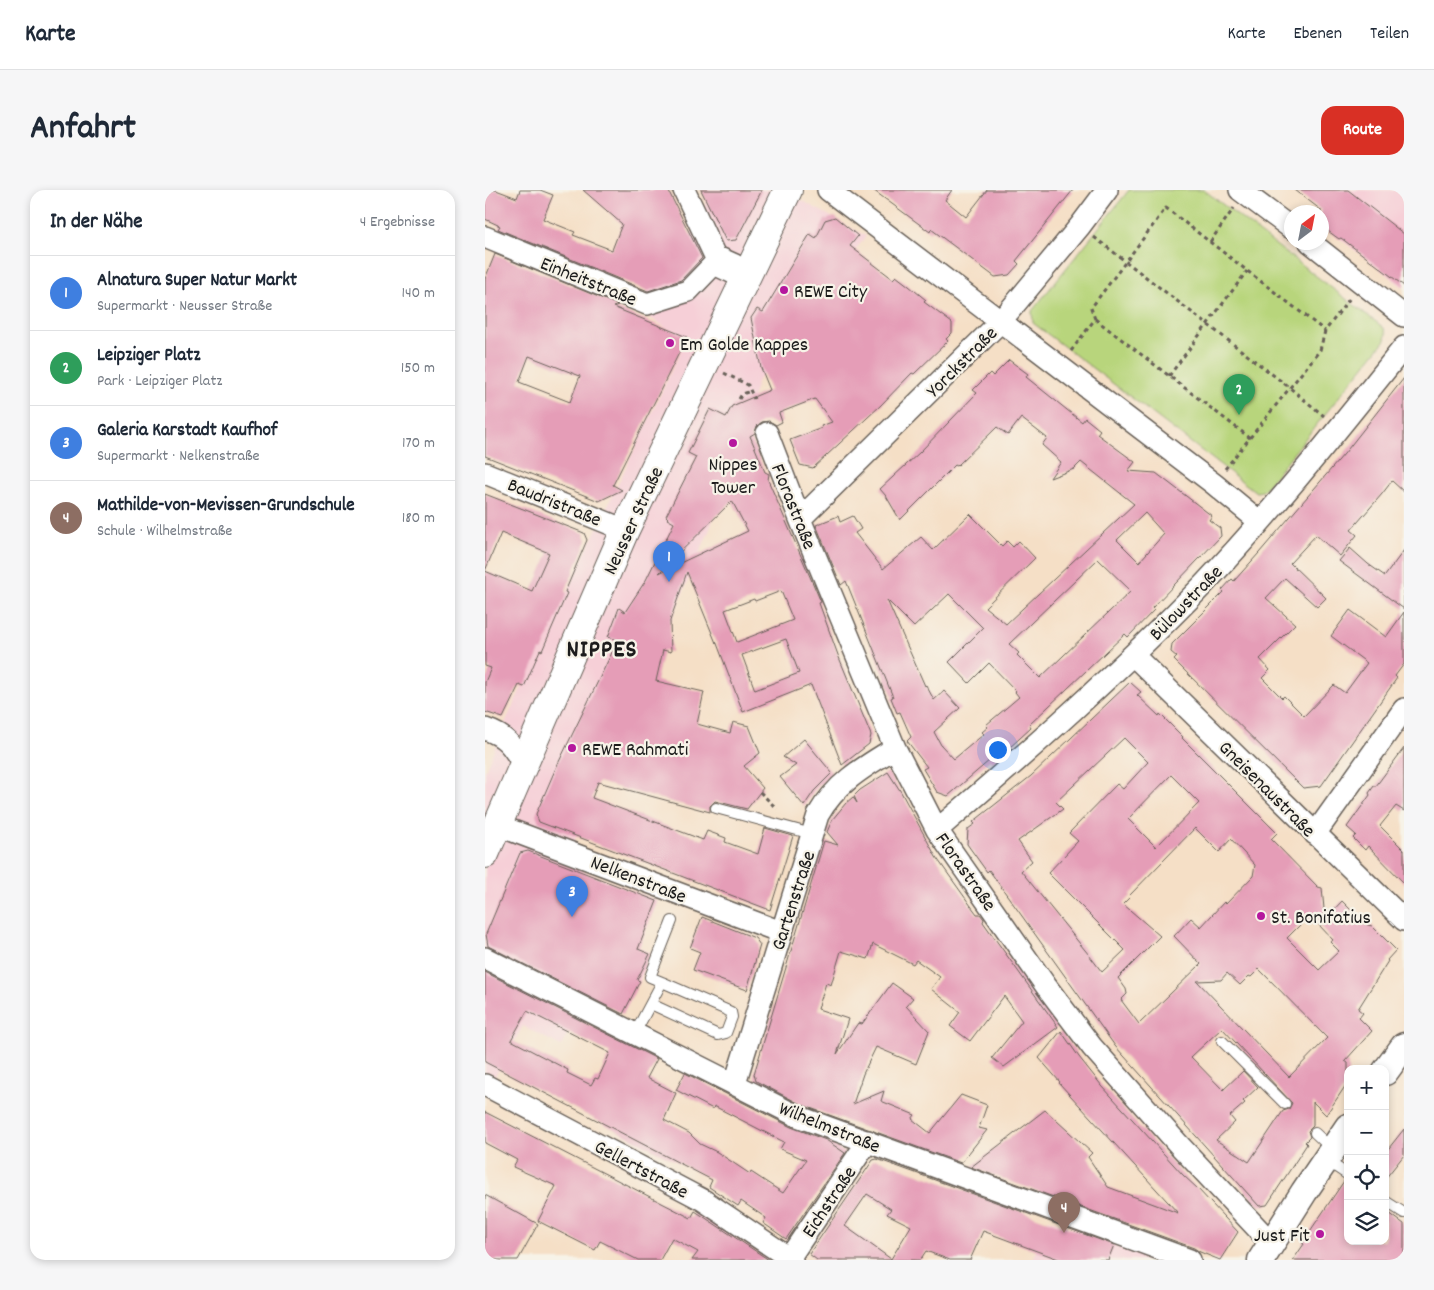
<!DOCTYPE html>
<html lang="de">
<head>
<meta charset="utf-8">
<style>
	body { margin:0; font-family:Dekko,sans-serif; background:#f6f6f7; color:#1f2937 }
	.controls { position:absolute; right:15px; bottom:15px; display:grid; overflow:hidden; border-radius:10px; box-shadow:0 2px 8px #0003 }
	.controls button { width:45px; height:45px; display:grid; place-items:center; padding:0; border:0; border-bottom:1px solid #e0e1e3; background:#fff; color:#1f2937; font:25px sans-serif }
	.compass { position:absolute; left:799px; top:15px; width:45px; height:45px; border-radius:50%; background:#fff; box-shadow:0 2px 8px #0003; rotate:32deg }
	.you { position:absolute; left:512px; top:559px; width:18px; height:18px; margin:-12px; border:4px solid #fff; border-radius:50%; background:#1a73e8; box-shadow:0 0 0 8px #1a73e833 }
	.badge { display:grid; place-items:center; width:32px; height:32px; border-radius:50%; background:#d93025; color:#fff; font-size:16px; font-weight:700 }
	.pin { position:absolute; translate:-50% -41px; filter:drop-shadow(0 1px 2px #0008) }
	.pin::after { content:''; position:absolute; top:26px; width:18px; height:15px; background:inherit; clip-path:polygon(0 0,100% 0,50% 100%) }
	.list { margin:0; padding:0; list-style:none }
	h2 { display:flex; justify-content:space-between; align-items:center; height:65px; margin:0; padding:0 20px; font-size:21px }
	h2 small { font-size:16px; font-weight:400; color:#747a83 }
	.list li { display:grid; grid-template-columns:32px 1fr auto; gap:15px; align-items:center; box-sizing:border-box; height:75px; padding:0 20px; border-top:1px solid #e0e1e3 }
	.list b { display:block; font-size:19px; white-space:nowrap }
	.list p { margin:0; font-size:16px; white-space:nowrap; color:#747a83 }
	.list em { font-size:16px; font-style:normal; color:#747a83 }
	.icon { flex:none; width:28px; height:28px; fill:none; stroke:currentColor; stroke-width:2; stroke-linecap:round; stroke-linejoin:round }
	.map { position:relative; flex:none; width:919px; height:1070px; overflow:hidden; border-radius:15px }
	header { display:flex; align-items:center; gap:30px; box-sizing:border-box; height:70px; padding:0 25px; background:#fff; border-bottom:1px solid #e0e1e3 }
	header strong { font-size:24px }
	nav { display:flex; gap:28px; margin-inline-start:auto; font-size:18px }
	.intro { display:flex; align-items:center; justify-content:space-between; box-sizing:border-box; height:120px; padding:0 30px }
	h1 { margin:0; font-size:35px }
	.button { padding:12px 22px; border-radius:15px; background:#d93025; color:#fff; font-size:18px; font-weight:700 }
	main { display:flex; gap:30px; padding:0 30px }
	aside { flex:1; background:#fff; border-radius:15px; box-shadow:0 2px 8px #0003 }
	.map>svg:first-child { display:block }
	.built { fill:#f6cfd7 }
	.green { fill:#b8d57b; stroke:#6a784c }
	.building { fill:#e59db7; fill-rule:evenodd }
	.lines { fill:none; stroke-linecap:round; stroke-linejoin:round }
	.service-casing { stroke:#686058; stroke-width:12 }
	.minor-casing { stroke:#686058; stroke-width:24 }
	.tertiary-casing { stroke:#686058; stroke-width:29 }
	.secondary-casing { stroke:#686058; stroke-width:30 }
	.path { stroke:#686058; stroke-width:3; stroke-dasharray:4 4; stroke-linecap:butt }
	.service { stroke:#fff; stroke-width:10 }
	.minor { stroke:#fff; stroke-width:21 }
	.tertiary { stroke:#fff; stroke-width:26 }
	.secondary { stroke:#fff; stroke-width:28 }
	.poi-dot { fill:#b5179e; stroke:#f7f3e8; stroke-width:2 }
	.labels { text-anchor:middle; stroke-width:4.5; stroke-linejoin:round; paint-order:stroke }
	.street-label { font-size:20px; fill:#1c1c1c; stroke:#f7f3e8 }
	.poi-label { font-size:20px; fill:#1c1c1c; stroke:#f7f3e8; text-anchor:start }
	.district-label { font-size:25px; font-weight:bold; letter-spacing:1px; fill:#1c1c1c; stroke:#f7f3e8 }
</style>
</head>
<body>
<header>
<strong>Karte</strong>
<nav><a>Karte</a><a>Ebenen</a><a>Teilen</a></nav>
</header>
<div class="intro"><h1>Anfahrt</h1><a class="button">Route</a></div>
<main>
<aside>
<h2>In der Nähe<small>4 Ergebnisse</small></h2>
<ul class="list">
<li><span class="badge" style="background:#3f7fe0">1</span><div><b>Alnatura Super Natur Markt</b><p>Supermarkt · Neusser Straße</p></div><em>140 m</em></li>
<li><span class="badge" style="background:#2e9e5b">2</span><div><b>Leipziger Platz</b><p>Park · Leipziger Platz</p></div><em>150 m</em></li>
<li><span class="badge" style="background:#3f7fe0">3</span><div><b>Galeria Karstadt Kaufhof</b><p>Supermarkt · Nelkenstraße</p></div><em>170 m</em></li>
<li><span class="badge" style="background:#8d6e63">4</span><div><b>Mathilde-von-Mevissen-Grundschule</b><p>Schule · Wilhelmstraße</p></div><em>180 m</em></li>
</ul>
</aside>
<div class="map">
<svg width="919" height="1070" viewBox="0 0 919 1070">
	<rect width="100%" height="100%" fill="#f7f3e8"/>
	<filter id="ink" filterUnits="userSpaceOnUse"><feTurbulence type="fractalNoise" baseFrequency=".02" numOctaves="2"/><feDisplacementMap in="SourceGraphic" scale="10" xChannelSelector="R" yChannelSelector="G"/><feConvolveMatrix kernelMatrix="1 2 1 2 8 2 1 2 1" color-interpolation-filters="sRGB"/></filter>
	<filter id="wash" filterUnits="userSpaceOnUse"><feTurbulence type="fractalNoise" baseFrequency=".0096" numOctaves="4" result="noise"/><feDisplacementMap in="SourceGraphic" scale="20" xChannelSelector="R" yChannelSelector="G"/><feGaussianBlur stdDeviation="1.12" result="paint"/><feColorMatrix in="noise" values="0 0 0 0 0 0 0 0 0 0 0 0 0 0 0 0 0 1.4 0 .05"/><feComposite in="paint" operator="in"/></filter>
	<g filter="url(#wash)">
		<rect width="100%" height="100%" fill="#f5dfc6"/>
		<path class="built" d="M227,0H298L381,46L273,190L225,339L119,589L114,587L81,674L173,711L154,758L166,763L155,791L139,823L102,807L76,856L38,836L9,888L0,883V581L23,526L201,150L154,121L177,69L200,57Z
			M810,0H919V98L837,35L839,23Z
			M563,1029L649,1061L671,1070H548Z"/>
		<path class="green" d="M644,0H719L899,138L901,143L900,150L778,301L771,302L548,133L547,121Z"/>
		<g id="blocks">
			<path class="building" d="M0,0H11L32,8L35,0H55L68,5L58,29L90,42L88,45L127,60L137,34L98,0H183L217,68L196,90L163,101L13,39L15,36L0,29Z
				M216,0H277L251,50L241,51Z
				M388,0H467L460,10L481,27L502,0H588L531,71L534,74L524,85L510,87L446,39L445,42Z
				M810,0H863L919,44V96L856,48L854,49L836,36V20Z
				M350,27L373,46L365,56L408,89L411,86L424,96L441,110L439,112L467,133V143L461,149L463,151L429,184L427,183L395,216L328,278L315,275L305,250L337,238L336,236L347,232L330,209L294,223L297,232L291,235L284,231L277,232L272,236L270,243L265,246L280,282L284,284L283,290L336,412L334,413L353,465L386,545L384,554L357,575L326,495L258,522L231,451V453L202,382L185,431L186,462L178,460L171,491L219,502L212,534L245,543L248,532L264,536L275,563L259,576L278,598L262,619L230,611L225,616V622L113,592L107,608L218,650L222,641L241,648L240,652L273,664L280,638L308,646L285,720L54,632L51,624L70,580L133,450L123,447L134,418L140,422L161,390L189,333L182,329L183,328L181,326L211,267L203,263L225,219L241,227L247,216L285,200L276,178L266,128L272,119L278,122L325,44L331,48L340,30ZM247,311L263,341L174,383ZM296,401L308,430L252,452L240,420L269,409L270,411ZM301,449L314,483L270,500L257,465Z
				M10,64L133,115L128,117L202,147L128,295L137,300L114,311L0,266V89ZM44,166L95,186L85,212L34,192Z
				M524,170L543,184L541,187L597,232L600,228L615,240L612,244L650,272L643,281L671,283L727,326L724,330L735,338L736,346L667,418L669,420L643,447L640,444L544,535L546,538L523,559L507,573L505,570L463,606L452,602L438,579L442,577L422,551L426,547L415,522L412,523L406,508L408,507L361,391L356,395L331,335L353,326L355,332L368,326L376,339L370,343L398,379L436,347L448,360L485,324L517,356L522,351L528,357L534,351L550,368L500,417L521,434L649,314L596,272L589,279L565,288L576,272L557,255L562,248L536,228L523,245L512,237L472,276L470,275L415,330L401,306L395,299L435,262L492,203L488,200L505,183L508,186ZM660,323L679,344L654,372L632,350ZM613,369L646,401L555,488L532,465L534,463L524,454ZM464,404L498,438L464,472L484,493L504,473L531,501L530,502L534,507L501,535L503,537L497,542L499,544L469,569L456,555L449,542L475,518L459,501L449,510L441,495L440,496L402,410L429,437Z
				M919,188V302L907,291L897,304L866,340L872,345L855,366L831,345L805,373L841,408L832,417L800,388L781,408L810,434L775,469L785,480L777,488L797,508L799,506L819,526L849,495L860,503L882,473L846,446L865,420L901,447L919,422V474L910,486L912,488L836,596L818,598L689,470L692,467L686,462L687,454L739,402L737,400L747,389L749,391L774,363L859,264Z
				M0,304L99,343L102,350L80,402L82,403L57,461L55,460L39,497L34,495L18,528L0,522V492L6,478L0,476V381L47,401L64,363L16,343L0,381Z
				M865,358L883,374L900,386L919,360V419L854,371Z
				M645,492L656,502L652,505L674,526L675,524L698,547L697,548L792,643L786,649L833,697L837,698L840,729L857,711L880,734L887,736L911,760L902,770L903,771L873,819L878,823L874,828L887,841L860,871L863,873V892L841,925L828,912V936L823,941L825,947L820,952L822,954L782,1015L774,1016L630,856L504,680L502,682L482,654L483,639L490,634L488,632L546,586ZM639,548L663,572L638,599L632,594L584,643L593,651L563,683L640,760L617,782L604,765L536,681L547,671L533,651L578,619L571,612ZM686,585L714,613L671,657L643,629ZM710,638L734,662L746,649L770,675L768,686L741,714L739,712L716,737L706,728L689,746L716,774L654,834L636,810L642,804L641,799L633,788L675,746L638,714L646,706L645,705ZM818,732L836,733L834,735L848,750L845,752L854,761L834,780L802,748ZM774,779L842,848L804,887L712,791L736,790L742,783L755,795L764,786L766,787ZM737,838L807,913L804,919L798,921L764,972L731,950L750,932L745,926L760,913L758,911L773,897L758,881L738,900L706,867Z
				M319,549L347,583L329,601L319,616L295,587L311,575L298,567Z
				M919,558V621L911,616L895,636L919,660V693L883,656L880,660L868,648L871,645L862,637L885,605L884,603L889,596H891Z
				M403,582L416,602L451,667L486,716L492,724H495L499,729L498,732L573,837L519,877L507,868L537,831L519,806L485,851L465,836L475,822L446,799L455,787L431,770L428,774L388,754L383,769L356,761L346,795L341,793L333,819L363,829L352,864L373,833L377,834L407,793L428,808L421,816L444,841L431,874L391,857L378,884L368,914L399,901L396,911L430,925L427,929L445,943L476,905L502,915L494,938L502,940L476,973L317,915L271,891L269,884L339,651L353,655L342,642L347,630L361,613L368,607L372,613L369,606L375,600Z
				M43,661L172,711L153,759L165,764L152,790L155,791L138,824L3,756L1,744L35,663Z
				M217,727L270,748L275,755L262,800L208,780L215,762L205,758Z
				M0,782L172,869L162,888L191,903L179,930L204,943L215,954L232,962L265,984L266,982L298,1003L321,970L295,959L299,952L229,916L228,919L191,900L200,883L306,937L341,950L360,963L301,1049L278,1033L281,1028L256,1011L253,1016L224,997L227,990L0,872ZM42,821L125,863L113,889L110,888L106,895L82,883L83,880L26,850Z
				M576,841L594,867L617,896L698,985L713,999L753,1042L735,1070L715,1062L709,1058L486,977L560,920L607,963L603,967L623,997L693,1023L574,893L575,892L554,868Z
				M0,922L206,1028L210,1021L284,1070H207L213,1062L187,1048L175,1070H153L115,1051L110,1060L53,1031L71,996L28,977L32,970L0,953Z
				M919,939V965L900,989V963Z
				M392,969L629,1055L623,1070H576L498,1041L485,1070H465L441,1061L435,1070H332L324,1064L388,970ZM382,1004L406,1019L402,1024L426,1036L406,1069L360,1036Z
				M859,991L863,992V1051H900V1020L919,1034V1070H808L819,1054L817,1053Z
				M0,1005L53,1034L33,1070H0Z"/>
		</g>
	</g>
	<g filter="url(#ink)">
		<use href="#blocks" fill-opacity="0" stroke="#686058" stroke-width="1"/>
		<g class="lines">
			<defs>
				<path id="service" d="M231,618L327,644
					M166,814L233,845L241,843L247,827L246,822L177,792
					M150,843L177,792L165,787L187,731
					M737,851L800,914
					M830,943L847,959
					M841,970L863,985
					M900,1011L919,1023"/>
				<path id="minor" d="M199,0L230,66L250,75
					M343,0L729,294L775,332
					M755,0L806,38
					M0,47L162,114L203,101L229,74L261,89
					M825,52L919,126
					M282,243L315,329L410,558L452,640L561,796L607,857L695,956L787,1054
					M0,283L140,340
					M315,329L515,132L595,36L622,0
					M648,465L919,730
					M0,539C21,546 27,555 38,574
					M12,635L296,742
					M452,640C544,561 635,481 719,394C790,319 854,238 919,157
					M830,644L919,519
					M0,768L312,926L705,1070
					M250,893L333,625C352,592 379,577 410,558
					M0,895L218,1010L307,1070
					M303,1070L383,951"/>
				<path id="tertiary" d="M900,882L919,856
					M776,1070L819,1002L863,937"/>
				<path id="secondary" d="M0,664L140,340L303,0"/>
			</defs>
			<use href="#service" class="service-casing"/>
			<use href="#minor" class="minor-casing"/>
			<use href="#tertiary" class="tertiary-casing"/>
			<use href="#secondary" class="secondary-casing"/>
			<path class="path" d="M609,47L805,198L839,226
				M725,52L749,18
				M610,129L765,248
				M586,161L610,129L606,118L681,18L840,141
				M239,183L263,195L269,209
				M684,186L762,81
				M254,209L257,204L266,201
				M740,279L835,160L840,141L865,108
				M275,602L292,619"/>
			<use href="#service" class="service"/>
			<use href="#minor" class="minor"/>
			<use href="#tertiary" class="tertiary"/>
			<use href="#secondary" class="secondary"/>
		</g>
	</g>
	<g class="poi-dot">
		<circle cx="299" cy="100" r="5"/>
		<circle cx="185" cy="153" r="5"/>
		<circle cx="248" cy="253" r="5"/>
		<circle cx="87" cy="558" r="5"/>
		<circle cx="776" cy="726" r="5"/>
		<circle cx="835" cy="1044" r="5"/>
	</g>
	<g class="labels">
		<g class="street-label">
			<text transform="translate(104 90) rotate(22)" y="7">Einheitstraße</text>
			<text transform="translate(476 171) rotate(-45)" y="7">Yorckstraße</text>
			<text transform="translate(70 311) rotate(22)" y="7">Baudristraße</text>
			<text transform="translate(310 316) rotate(68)" y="7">Florastraße</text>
			<text transform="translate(147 330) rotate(-65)" y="7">Neusser Straße</text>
			<text transform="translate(700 412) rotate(-46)" y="7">Bülowstraße</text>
			<text transform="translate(783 598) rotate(45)" y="7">Gneisenaustraße</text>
			<text transform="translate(482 681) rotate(55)" y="7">Florastraße</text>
			<text transform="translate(154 688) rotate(21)" y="7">Nelkenstraße</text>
			<text transform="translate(307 710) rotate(-72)" y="7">Gartenstraße</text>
			<text transform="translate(345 936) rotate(22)" y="7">Wilhelmstraße</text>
			<text transform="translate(157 978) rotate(28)" y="7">Gellertstraße</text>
			<text transform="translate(343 1011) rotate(-56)" y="7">Eichstraße</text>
		</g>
		<g class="poi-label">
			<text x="309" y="107">REWE City</text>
			<text x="195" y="160">Em Golde Kappes</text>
			<text x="248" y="280" text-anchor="middle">Nippes<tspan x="248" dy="23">Tower</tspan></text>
			<text x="97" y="565">REWE Rahmati</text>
			<text x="786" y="733">St. Bonifatius</text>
			<text x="825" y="1051" text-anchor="end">Just Fit</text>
		</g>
		<g class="district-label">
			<text x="117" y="466">NIPPES</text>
		</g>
	</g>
</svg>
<div class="controls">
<button>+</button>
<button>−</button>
<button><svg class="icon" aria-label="locate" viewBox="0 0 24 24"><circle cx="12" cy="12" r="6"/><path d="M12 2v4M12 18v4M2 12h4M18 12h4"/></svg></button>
<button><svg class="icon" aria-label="layers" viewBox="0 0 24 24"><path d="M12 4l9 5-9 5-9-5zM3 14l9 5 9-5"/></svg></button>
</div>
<svg class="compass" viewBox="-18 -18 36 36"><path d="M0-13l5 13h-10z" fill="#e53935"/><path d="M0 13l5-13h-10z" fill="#747a83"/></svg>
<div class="you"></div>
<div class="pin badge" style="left:184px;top:392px;background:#3f7fe0">1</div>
<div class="pin badge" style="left:754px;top:225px;background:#2e9e5b">2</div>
<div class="pin badge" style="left:87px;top:727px;background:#3f7fe0">3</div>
<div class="pin badge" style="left:579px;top:1043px;background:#8d6e63">4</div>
</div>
</main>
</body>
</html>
